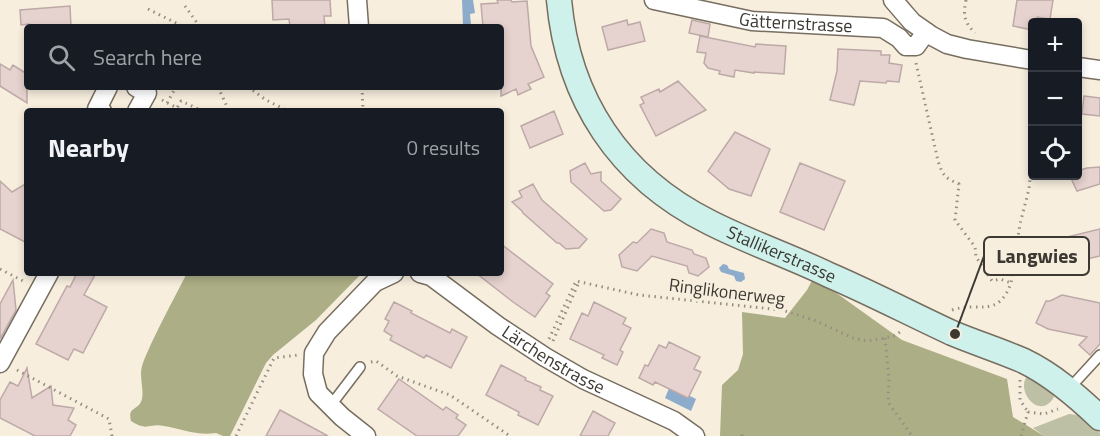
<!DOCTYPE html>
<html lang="en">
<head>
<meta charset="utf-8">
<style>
	body { margin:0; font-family:"Titillium Web",sans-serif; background:#242831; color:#f1f3f6 }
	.controls { position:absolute; right:18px; top:18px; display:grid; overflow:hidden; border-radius:6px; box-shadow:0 3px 9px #0003 }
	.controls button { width:54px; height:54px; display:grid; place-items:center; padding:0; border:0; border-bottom:2px solid #363941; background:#171b24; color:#f1f3f6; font:30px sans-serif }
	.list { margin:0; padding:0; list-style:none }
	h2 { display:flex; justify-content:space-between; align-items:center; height:78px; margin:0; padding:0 24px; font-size:26px }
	h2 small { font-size:20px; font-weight:400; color:#9ea1a6 }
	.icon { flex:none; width:33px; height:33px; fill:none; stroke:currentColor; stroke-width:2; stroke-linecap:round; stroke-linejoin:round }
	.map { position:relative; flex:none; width:1100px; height:436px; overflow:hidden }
	.search { position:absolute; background:#171b24; box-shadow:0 3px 9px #0003; left:24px; top:24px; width:480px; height:66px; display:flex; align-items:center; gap:15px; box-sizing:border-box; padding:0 21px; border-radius:6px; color:#9ea1a6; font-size:22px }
	.panel { position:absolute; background:#171b24; box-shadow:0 3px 9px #0003; left:24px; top:108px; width:480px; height:168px; border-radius:6px }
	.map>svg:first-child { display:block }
	.green { fill:#bdc0a4 }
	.forest { fill:#acaf85 }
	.water { fill:#8dabcb }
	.building { fill:#e6d2cf; stroke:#bda9a7; stroke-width:1.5 }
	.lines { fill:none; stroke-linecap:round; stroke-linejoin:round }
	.lane-casing { stroke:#776e60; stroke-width:12 }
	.street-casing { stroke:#776e60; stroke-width:21 }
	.secondary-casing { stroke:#776e60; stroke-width:27 }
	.path { stroke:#948e83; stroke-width:3; stroke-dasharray:1.5 4.5; stroke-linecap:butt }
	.lane { stroke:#fff; stroke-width:9 }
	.street { stroke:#fff; stroke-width:18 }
	.secondary { stroke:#cef1ec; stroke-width:24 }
	.labels { text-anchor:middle; stroke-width:6; stroke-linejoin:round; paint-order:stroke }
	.street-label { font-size:18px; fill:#3c3832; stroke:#f7eede }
	.leader { fill:none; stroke:#3c3832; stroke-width:2 }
	.callout-dot { fill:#3c3832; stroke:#f7eede; stroke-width:2 }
	.callout { fill:#f7eede; stroke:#3c3832; stroke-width:2 }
	.callout-label { font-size:20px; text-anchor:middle; font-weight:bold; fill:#3c3832 }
</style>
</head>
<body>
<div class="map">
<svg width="1100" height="436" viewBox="0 0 1100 436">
	<rect width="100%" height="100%" fill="#f7eede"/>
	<path class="green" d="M1028,375L1051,390L1054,397C1040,422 1014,390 1028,375Z
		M1069,414C1086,415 1089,422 1100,433V436H1044L1033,428Z"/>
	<path class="forest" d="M187,273H362L316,320L273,355L266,363L230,436H223L216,433C197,436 182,429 164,426C148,423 148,432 131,421C127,406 139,411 142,399C144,388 139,377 142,366C144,359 148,351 151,344C162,320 175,297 187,273Z
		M814,277L902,340L1007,379L1013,417L1044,436H720L722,385L738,370L743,354L742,312L785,318L807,290Z"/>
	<path class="water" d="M462,0H473L475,13L470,14L471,25H463Z
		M723,264L727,265L729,269L744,273L745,279L741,282L736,281L734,276L721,272L719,268Z
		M670,386L696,399L691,411L665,398Z"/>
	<path class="building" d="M272,0H330L331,16H324L325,27H290L289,19L273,20Z
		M497,0H511L512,2L527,1L531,46L544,77L528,84L531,89L518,95L516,89L501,96V27H483L481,4L498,3Z
		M1017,0H1053L1050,19L1037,17L1036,22H1032V30L1013,26Z
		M70,6L71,27H29V24L21,25L20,10Z
		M627,20L628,25L640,22L645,41L608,50L602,27Z
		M692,20L710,24L708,37L689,33Z
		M700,36L755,47L756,44L786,46L784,74L754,72V73L735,70L734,77L719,74L720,71L708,68L704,63L706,53L697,52Z
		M838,49L881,51V55H890L889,63L902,65L899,82L887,81L886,83L860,81L854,105L830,100L837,71Z
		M0,64L10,70L13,65L27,74V103L0,86Z
		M678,81L706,110L656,136L640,105L644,103L641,97L659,89L660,92Z
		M1084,96L1100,98V116L1082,114Z
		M554,111L563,134L530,148L521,126Z
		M735,132L770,149L751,196L729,189L708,171Z
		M585,163L591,174L601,172V181L621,199L611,210L604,211L571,182L570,171Z
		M800,163L845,181L824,230L780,212Z
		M1100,167V184L1077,191L1070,176H1077V171L1087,168Z
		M0,181L12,192L27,183V243L0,229Z
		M533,184L542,200L587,239L579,248L566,249L559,243H557L523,213L522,211L512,202L522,197L519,191Z
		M651,229L664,233L667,242L692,250L694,254L706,258L709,267L698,276L689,273L687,266L652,256L637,271L622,267L619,255L633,242L637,243Z
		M1100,229V256L1082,260L1081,253L1071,255L1067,237Z
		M501,244L553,284L546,293L550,296L535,317L513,302L476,273H501Z
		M77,273H96L84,295L107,307L83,353L74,349L68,360L36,344L67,286L70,287Z
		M13,280L16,310L0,339V304Z
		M1062,295L1100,303V344L1090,355L1079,345L1087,337L1048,329L1036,323L1046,301H1050Z
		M394,302L412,311L411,313L450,333L452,329L467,337L451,368L426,355L424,358L390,340L392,336L384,331L389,321L385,319Z
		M594,302L626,318L623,324L631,328L620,350L623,352L617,365L602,358L604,355L570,339L582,313L588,316Z
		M669,342L700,357L694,369L701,372L688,398L655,382L653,385L639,378L645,365L648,366L659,345L666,348Z
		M501,365L526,378L525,380L541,387L540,390L553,396L538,425L518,415L519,412L486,395Z
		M27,368L32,398L51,386L53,405L74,408L68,420L76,425L70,436H35L0,418V400L10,382L18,386Z
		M399,379L443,410L446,407L458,415L456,418L466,425L458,436H417L378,409Z
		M280,410L328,436H266Z
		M593,411L615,423L608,436H580Z"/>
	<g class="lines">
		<defs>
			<path id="lane" d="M1068,390L1100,355
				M331,405L360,367"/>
			<g id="street">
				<path d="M357,0L359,27"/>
				<path id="s1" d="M654,0L752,21L883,28L899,38L906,46H916L926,32"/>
				<path d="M893,0L912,22L932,36L947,44L967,49L1032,60"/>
				<path d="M1078,67L1100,70"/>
				<path d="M136,87L147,93L137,111"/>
				<path d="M102,111L97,109L108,87"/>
				<path id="s2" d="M420,273L431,276L498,326L545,357L583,379L674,421L695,436"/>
				<path d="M0,363L49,273"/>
				<path d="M366,436L342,417L318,393L313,374L314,353L327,332L375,282L394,273"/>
			</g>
			<g id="secondary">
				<path id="s3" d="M559,0C568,99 619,177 709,222C748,242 790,256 829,275C871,293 911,314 952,333C976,343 1001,351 1024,361C1053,375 1078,397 1100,418"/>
			</g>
		</defs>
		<use href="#lane" class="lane-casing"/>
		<use href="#street" class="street-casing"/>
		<use href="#secondary" class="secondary-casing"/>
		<path class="path" d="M966,0C963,15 964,22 975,33
			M185,6L200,27
			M148,9L184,27
			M916,63L938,161C943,176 945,178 959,184L955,220L975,247L976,257L992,281L1000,279L1011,283
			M218,87L229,111
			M248,87L266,100L288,111
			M362,87L363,111
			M162,100L177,108L181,101L203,111
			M167,103L176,87
			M0,269L25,282
			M952,310C979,301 998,319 1011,283L1020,224L1029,189L1032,160
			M885,338L889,379L888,402L912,436
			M549,339L576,281L639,295L782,310L814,320L853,338L866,341L885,338L896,335L900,332
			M553,341L579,282
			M371,362L376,361L397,376L450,395L510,436
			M17,370L109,419L112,436
			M1020,380V400L1028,412
			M1028,412L1044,414L1058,409
			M236,436L274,358L298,355
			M742,436V433
			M1021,436L1028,412"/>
		<use href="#lane" class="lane"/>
		<use href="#street" class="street"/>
		<use href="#secondary" class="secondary"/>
	</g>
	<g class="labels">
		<g class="street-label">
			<text dy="6" stroke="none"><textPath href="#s1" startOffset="144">Gätternstrasse</textPath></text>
			<text dy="6" stroke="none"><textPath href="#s3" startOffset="360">Stallikerstrasse</textPath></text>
			<text transform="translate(727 292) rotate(7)" y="6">Ringlikonerweg</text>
			<text dy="6" stroke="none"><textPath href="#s2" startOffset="160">Lärchenstrasse</textPath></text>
		</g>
	</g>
	<path class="leader" d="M955 334L984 256"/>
	<circle class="callout-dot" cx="955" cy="334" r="6"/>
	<rect class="callout" x="984" y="237" width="105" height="38" rx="6"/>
	<g class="callout-label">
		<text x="1037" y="263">Langwies</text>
	</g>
</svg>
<div class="controls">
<button>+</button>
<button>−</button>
<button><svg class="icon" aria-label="locate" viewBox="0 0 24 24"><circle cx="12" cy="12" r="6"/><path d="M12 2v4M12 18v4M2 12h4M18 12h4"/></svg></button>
</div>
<div class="search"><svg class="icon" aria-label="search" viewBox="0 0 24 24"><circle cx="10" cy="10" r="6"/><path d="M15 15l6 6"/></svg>Search here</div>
<section class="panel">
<h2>Nearby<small>0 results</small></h2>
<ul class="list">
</ul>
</section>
</div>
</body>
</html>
